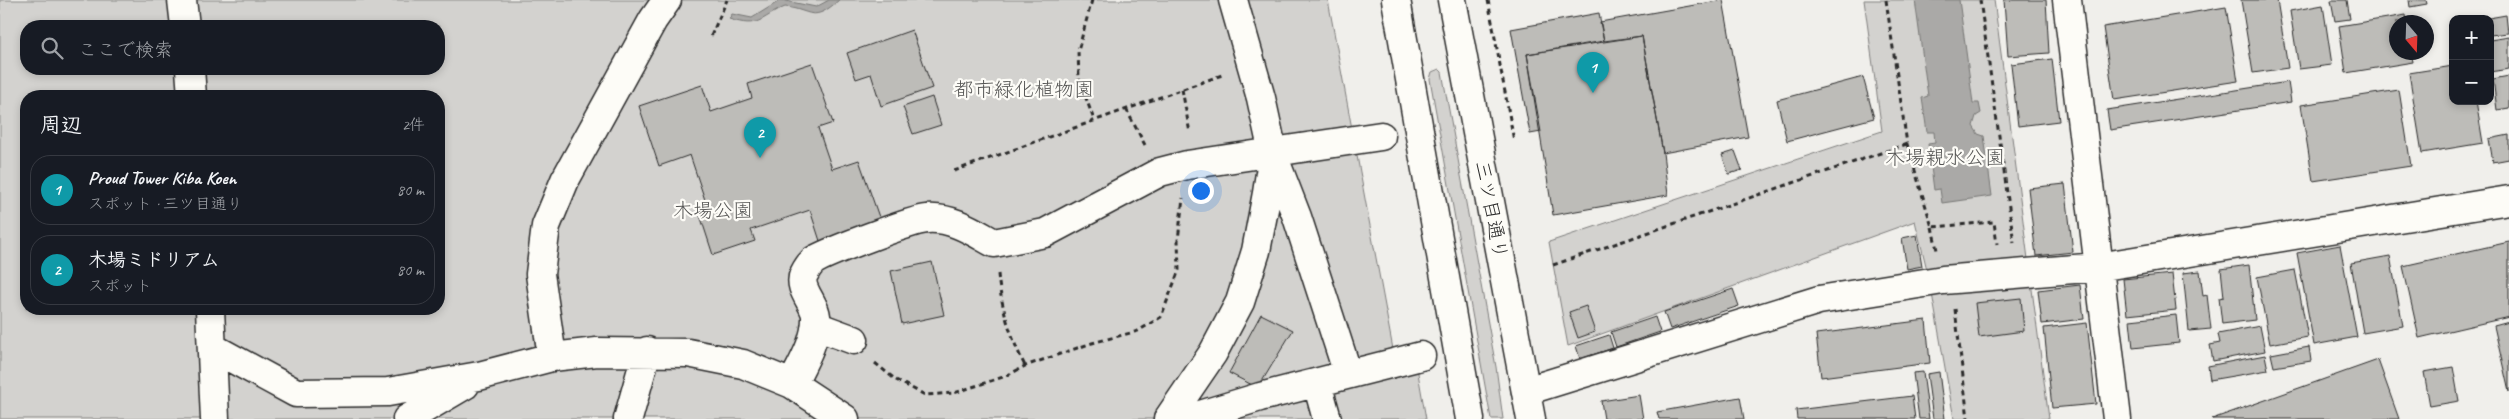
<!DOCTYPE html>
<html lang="ja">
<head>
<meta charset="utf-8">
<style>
	body { margin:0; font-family:Caveat,"Klee One",sans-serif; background:#242831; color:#f1f3f6 }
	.controls { position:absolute; right:15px; top:15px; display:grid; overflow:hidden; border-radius:10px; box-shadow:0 2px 8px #0003 }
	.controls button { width:45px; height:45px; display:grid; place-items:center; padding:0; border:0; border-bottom:1px solid #363941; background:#171b24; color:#f1f3f6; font:25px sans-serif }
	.compass { position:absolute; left:2389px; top:15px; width:45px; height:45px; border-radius:50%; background:#171b24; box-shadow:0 2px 8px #0003; rotate:161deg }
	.you { position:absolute; left:1200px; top:190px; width:18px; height:18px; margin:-12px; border:4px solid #fff; border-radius:50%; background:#1a73e8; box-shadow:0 0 0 8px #1a73e833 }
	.badge { display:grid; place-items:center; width:32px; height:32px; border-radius:50%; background:#d93025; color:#fff; font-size:16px; font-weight:700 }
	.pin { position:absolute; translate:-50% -41px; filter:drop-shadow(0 1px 2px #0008) }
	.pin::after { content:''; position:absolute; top:26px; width:18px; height:15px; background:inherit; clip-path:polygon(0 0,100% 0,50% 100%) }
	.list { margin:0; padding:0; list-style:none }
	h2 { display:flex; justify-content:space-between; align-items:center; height:65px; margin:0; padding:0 20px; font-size:21px }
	h2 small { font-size:16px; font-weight:400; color:#9ea1a6 }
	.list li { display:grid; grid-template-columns:32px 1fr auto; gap:15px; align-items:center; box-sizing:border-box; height:70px; margin:0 10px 10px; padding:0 10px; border:1px solid #363941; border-radius:20px }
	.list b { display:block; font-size:19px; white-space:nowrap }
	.list p { margin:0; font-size:16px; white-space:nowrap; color:#9ea1a6 }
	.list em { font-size:16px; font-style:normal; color:#9ea1a6 }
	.icon { flex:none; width:28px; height:28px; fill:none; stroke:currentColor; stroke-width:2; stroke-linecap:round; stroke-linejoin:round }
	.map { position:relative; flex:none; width:2509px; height:419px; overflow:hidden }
	.search { position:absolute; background:#171b24; box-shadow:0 2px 8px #0003; left:20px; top:20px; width:425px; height:55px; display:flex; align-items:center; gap:12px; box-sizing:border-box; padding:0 18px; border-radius:20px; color:#9ea1a6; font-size:19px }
	.panel { position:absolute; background:#171b24; box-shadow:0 2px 8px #0003; left:20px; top:90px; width:425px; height:225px; border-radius:20px }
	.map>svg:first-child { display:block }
	.green { fill:#d3d2cf; stroke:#7f7e7d; fill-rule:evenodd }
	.water { fill:#aaa9a7; stroke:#777775 }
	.building { fill:#bdbcb8; stroke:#2b2b2b }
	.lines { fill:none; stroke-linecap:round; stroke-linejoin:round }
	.street-casing { stroke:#2b2b2b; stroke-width:31 }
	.primary-casing { stroke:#2b2b2b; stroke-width:31 }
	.path { stroke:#2b2b2b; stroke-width:3; stroke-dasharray:5 4; stroke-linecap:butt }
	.street { stroke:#fdfcf7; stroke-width:28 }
	.primary { stroke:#fdfcf7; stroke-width:28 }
	.labels { text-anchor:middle; stroke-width:4.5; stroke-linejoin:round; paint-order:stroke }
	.park-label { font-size:20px; fill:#555554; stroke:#fdfcf7 }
	.street-label { font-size:20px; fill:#2b2b2b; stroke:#fdfcf7 }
</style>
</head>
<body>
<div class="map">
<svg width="2509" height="419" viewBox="0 0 2509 419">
	<rect width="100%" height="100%" fill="#f0efeb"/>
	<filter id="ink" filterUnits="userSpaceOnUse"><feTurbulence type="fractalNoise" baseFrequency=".02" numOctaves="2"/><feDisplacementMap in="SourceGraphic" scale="10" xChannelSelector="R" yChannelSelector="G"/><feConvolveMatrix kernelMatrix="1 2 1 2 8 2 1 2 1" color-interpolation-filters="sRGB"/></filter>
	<g filter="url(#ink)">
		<path class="green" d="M0,0H1328L1395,360L1415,356L1426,419H0ZM26,26H439V69H26ZM26,96H439V309H26Z
			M1864,0H1994L2049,419H1954L1930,282L1915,221L1568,346L1549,242L1882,131Z
			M1439,69L1442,72L1496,367L1503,419H1491L1430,79L1432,72Z"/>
		<path class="water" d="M781,0L816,7L829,0H839C812,24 812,10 785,7C759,18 760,29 729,19L732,14L752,18Z
			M1915,0H1959L1973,103H1979L1981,113L1976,116L1973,126L1978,134L1984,136L1992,196L1942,203L1940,189L1934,190L1928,144L1935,143L1934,132H1927L1922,98L1928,96Z"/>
		<path class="building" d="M1723,0L1748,137L1663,153L1642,36L1604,41L1600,22Z
			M2004,0H2046L2049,53L2008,56Z
			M2241,0H2277L2288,68L2253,73Z
			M2331,0H2347L2350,19L2335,21Z
			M2409,0H2426L2427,4L2410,7Z
			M2323,5L2332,65L2299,69L2290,11Z
			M2226,7L2238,81L2114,100L2103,27Z
			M1599,13L1604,41L1527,54L1541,132L1530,134L1511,29Z
			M2406,15L2407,22H2396V52H2411L2413,62L2346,73L2339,26Z
			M2506,15L2508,33L2490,35V19H2483Z
			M912,30L932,88L881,106L871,74L856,79L847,53Z
			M1642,36L1663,153L1668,195L1553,215L1527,54Z
			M2509,37V69L2490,72V40Z
			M2052,59L2059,121L2018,126L2011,64Z
			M812,63L833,123L818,128L832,169L859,160L880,220L820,241L810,210L751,230L755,241L713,255L699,212L708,209L690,155L659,166L639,106L702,85L711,112L752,98L748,84Z
			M2453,66V101H2476L2483,143L2422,153L2409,73Z
			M2509,76V108L2497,110L2493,79Z
			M1863,77L1874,118L1787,141L1777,100Z
			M2288,82L2291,102L2110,130L2107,110Z
			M2399,90L2411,166L2313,181L2301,105Z
			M932,97L941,125L913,134L903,107Z
			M2509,135V159L2493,162L2489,139Z
			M1735,151L1742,170L1729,174L1722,155Z
			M2065,184L2073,252L2036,256L2028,188Z
			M1917,235L1922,266L1907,269L1902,238Z
			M2509,242V317L2419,338L2403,266Z
			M2340,245L2357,337L2314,345L2297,253Z
			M2390,256L2403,326L2363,333L2351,263Z
			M932,262L944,315L902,324L891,271Z
			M2249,265L2255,320L2222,324L2219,298L2224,297L2221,269Z
			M2295,270L2308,337L2270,344L2257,277Z
			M2200,271L2203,296L2207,295L2211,329L2189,331L2183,273Z
			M2172,274L2176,310L2127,315L2123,279Z
			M2080,285L2084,319L2042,324L2038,290Z
			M1733,289L1739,306L1670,329L1664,312Z
			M2021,298L2024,331L1979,337L1975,303Z
			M1586,306L1595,332L1578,338L1569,312Z
			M1261,314L1293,330L1258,388L1229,373Z
			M2176,315L2179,343L2133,348L2130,320Z
			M1655,317L1660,332L1616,347L1611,332Z
			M1926,320L1930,363L1821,377L1816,334Z
			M2509,322V392L2494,326Z
			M2087,323L2096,404L2052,408L2044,328Z
			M2260,326L2265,351L2213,361L2210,345L2220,343L2218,334Z
			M1609,335L1613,348L1580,359L1576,346Z
			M2309,347L2311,361L2274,367L2271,354Z
			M2265,355L2268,370L2210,380L2208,366Z
			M2378,360L2399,419H2212Z
			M2453,367L2459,401L2430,406L2424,372Z
			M1923,372L1929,419H1919L1913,373Z
			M1939,372L1945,419H1933L1927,374Z
			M1639,395L1643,419H1604L1601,401Z
			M1912,396L1915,419H1797L1796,410Z
			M1740,397L1744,419H1659L1657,412Z"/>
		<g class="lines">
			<defs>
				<path id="street" d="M182,0L185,26
					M2067,0L2117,419
					M190,69L192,96
					M1273,155L1297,217L1348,374
					M210,309L215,419
					M816,326L854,340
					M213,348L296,393L388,392L479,376L552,357L597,352L688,353L743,364L792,384L845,419
					M552,357L540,274L546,226L565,180L653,20L667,0
					M1317,383L1327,419
					M792,384C802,364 817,340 816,316C815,303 797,288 804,274C806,270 810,264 813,261C825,253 912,220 927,219C952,217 974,232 994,243L1045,233L1160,172L1187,165L1381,136
					M1526,391L1819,300L1943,280L2098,267L2509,200
					M407,419L465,385
					M628,419L647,351
					M1168,419L1213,353L1240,302L1256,251L1267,193L1273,153L1261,98L1233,0
					M1187,419L1260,397L1421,356"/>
				<path id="primary" d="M1396,0L1470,419
					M1452,0L1531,419"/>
			</defs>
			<use href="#street" class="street-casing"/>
			<use href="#primary" class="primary-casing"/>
			<path class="path" d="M1092,0L1078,51L1079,79L1094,120
				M1488,0L1514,141
				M1886,0L1907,144L1932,227L1994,222L1997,244
				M1980,0L2014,243
				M711,36L727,0
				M1182,89L1190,133
				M1126,109L1145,145
				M954,171L1222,75
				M1932,227L1937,250
				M1553,265L1907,144
				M998,274C1001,306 1010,336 1025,366
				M1955,309L1968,419
				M875,363L896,380L925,395L954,393L1006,376L1025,366L1092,343L1138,331L1161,317L1179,270L1178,240L1183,198"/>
			<use href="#street" class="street"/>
			<use href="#primary" class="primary"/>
		</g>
	</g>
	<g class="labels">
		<g class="park-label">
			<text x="1024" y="96">都市緑化植物園</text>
			<text x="1945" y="164">木場親水公園</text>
			<text x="713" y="217">木場公園</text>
		</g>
		<g class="street-label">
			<text transform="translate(1492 210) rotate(79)" y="7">三ツ目通り</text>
		</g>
	</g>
</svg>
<div class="controls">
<button>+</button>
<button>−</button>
</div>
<svg class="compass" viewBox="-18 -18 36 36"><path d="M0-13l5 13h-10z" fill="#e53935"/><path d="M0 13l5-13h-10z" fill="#9ea1a6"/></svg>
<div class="you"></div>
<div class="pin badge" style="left:1593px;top:93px;background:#0f9aa8">1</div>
<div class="pin badge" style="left:760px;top:158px;background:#0f9aa8">2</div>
<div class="search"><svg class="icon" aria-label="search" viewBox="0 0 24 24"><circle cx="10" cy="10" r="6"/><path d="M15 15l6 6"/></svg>ここで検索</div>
<section class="panel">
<h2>周辺<small>2件</small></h2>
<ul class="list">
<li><span class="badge" style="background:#0f9aa8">1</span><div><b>Proud Tower Kiba Koen</b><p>スポット · 三ツ目通り</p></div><em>80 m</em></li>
<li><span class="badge" style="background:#0f9aa8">2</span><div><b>木場ミドリアム</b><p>スポット</p></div><em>80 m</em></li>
</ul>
</section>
</div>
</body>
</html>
